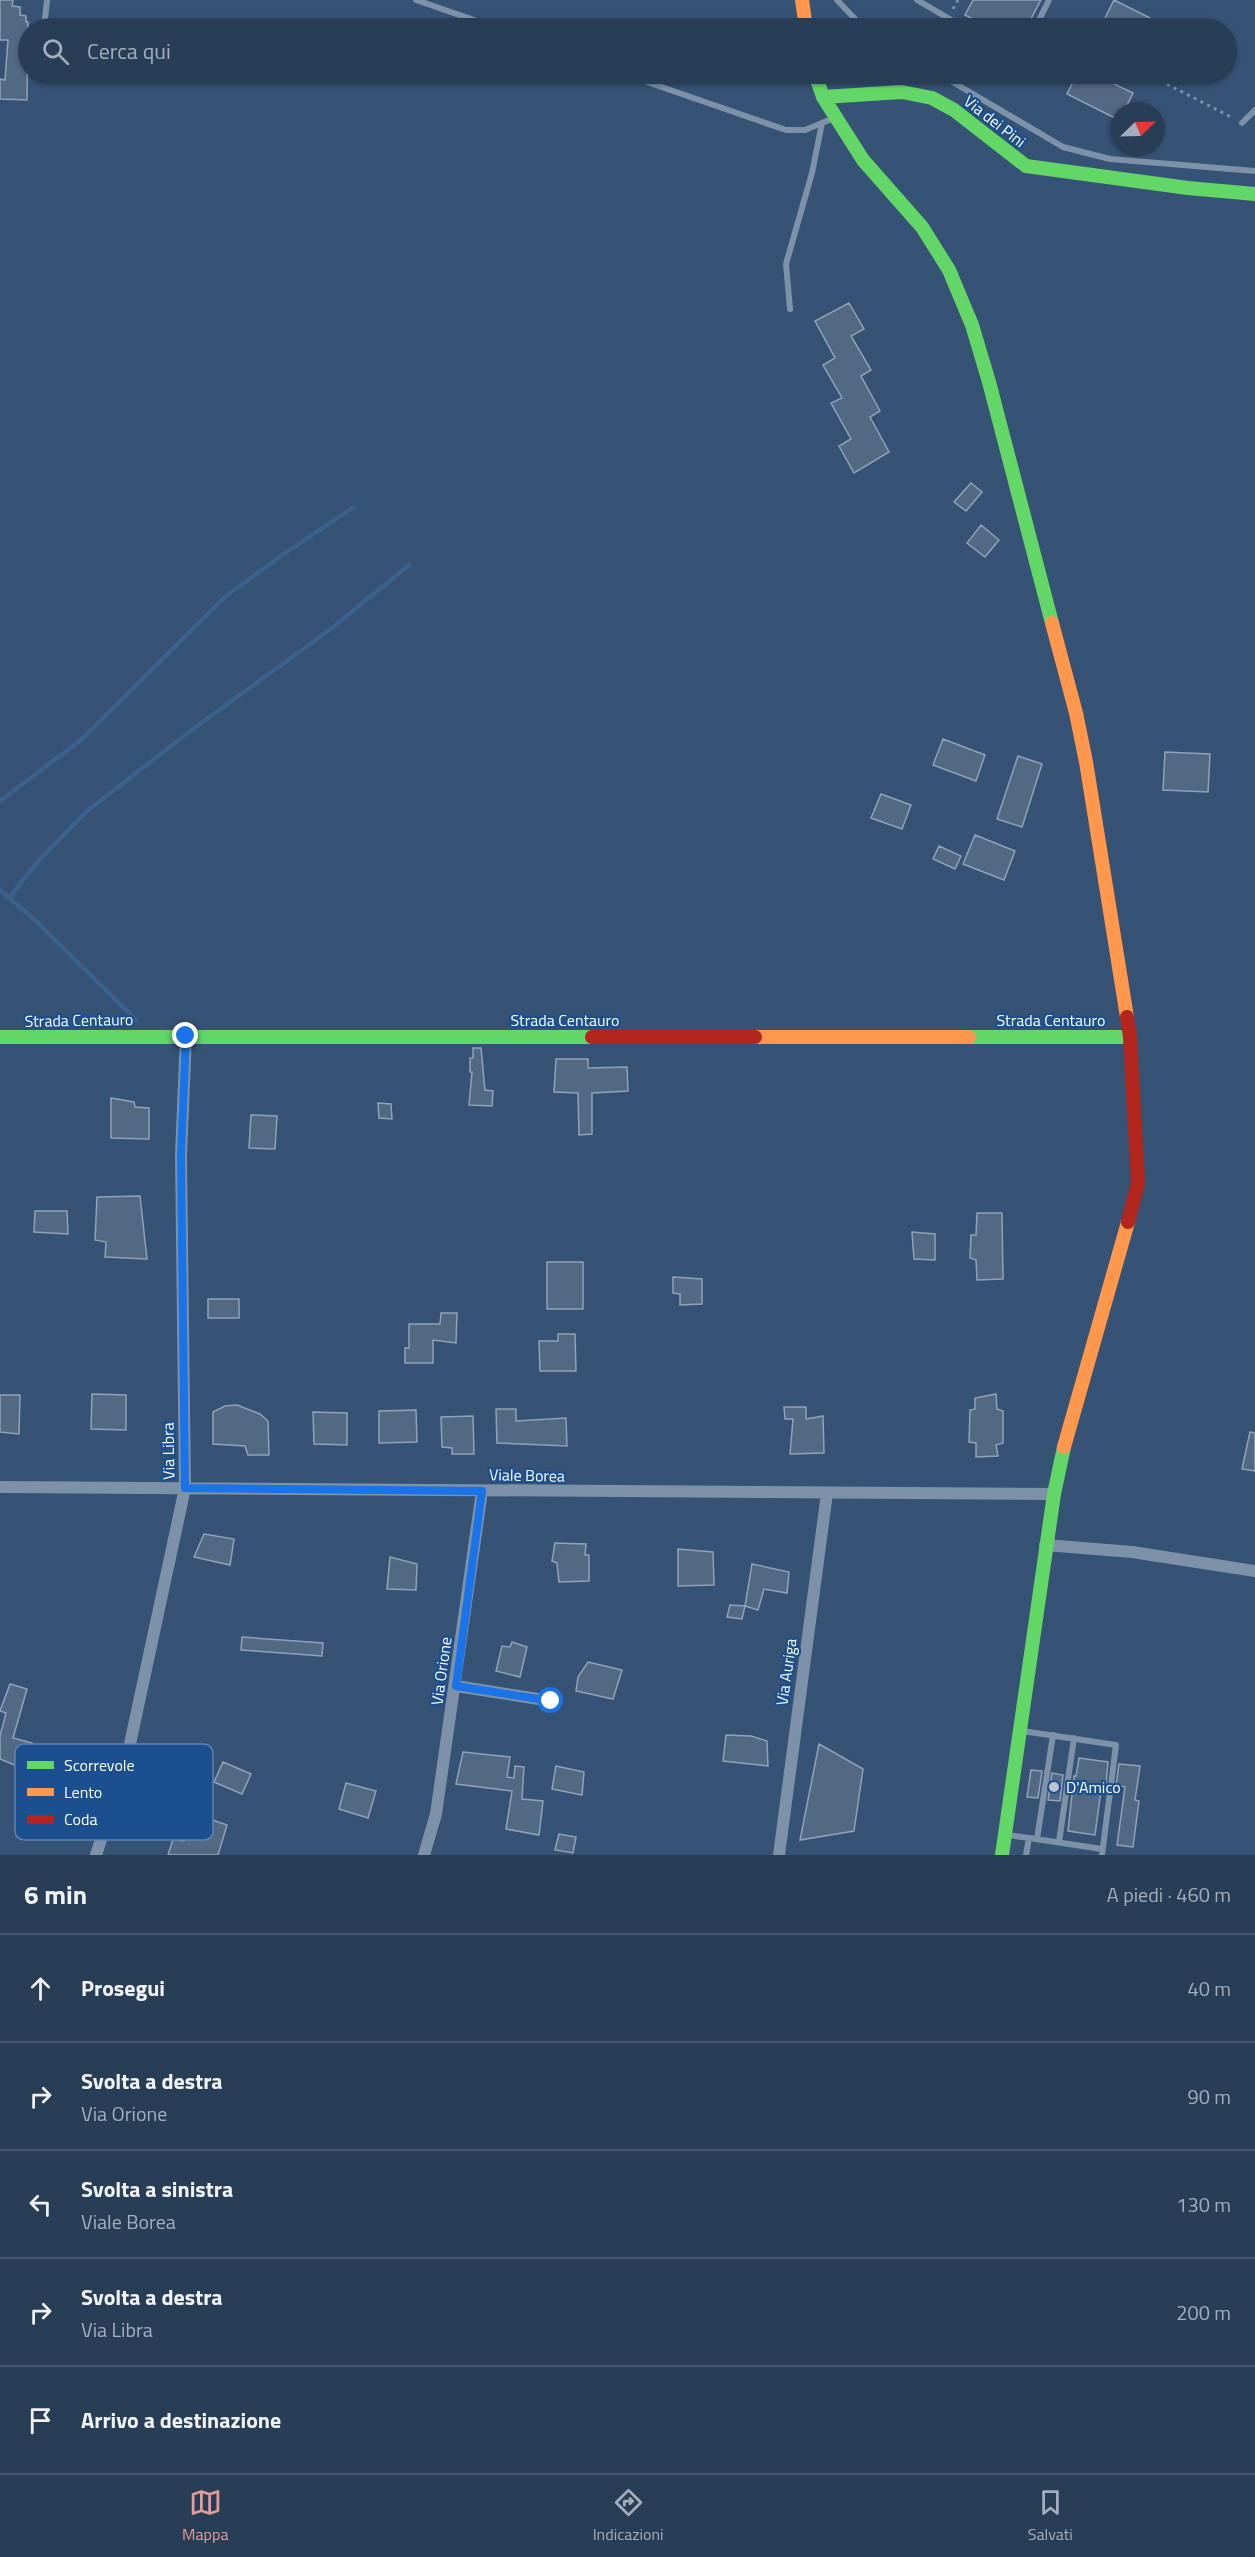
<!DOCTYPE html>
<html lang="it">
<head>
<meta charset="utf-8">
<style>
	body { margin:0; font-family:"Titillium Web",sans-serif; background:#344961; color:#f1f3f6 }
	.compass { position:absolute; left:1111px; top:102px; width:54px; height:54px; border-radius:50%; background:#283e57; box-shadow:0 2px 4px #0004; rotate:67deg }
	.stop { position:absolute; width:18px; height:18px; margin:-14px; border:4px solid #1a73e8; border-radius:50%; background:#fff }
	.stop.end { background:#1a73e8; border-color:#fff; box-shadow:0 2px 6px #0008 }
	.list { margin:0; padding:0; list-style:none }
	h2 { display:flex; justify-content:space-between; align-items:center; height:78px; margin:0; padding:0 24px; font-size:26px }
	h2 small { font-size:20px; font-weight:400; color:#a5aeba }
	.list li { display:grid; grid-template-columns:39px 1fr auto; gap:18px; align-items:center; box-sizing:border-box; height:108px; padding:0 24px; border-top:2px solid #44576d }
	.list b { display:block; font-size:22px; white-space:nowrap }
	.list p { margin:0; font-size:20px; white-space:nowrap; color:#a5aeba }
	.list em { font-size:20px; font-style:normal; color:#a5aeba }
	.icon { flex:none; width:33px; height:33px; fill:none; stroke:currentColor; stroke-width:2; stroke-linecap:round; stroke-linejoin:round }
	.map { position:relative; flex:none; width:1255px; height:1855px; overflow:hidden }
	.search { position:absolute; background:#283e57; box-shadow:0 2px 4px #0004; left:18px; right:18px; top:18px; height:66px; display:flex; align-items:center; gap:15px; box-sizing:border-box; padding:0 21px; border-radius:33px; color:#a5aeba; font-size:22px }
	.sheet { height:618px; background:#283e57 }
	nav { display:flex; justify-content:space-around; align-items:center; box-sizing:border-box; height:84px; border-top:2px solid #44576d; background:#283e57; font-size:16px; color:#a5aeba }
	nav a { display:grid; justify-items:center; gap:3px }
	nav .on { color:#e69b98 }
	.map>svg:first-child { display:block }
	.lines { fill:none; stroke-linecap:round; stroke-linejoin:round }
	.stream { stroke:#3b618d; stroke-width:4.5 }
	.building { fill:#526984; stroke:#92a2b6; stroke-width:1.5 }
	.path { stroke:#7d92a8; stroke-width:3; stroke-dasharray:3 4.5; stroke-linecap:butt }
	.lane { stroke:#7d92a8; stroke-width:6 }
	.street { stroke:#7d92a8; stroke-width:12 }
	.fast { stroke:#63d668; stroke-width:14 }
	.slow { stroke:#ff974d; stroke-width:14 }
	.jam { stroke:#b3261e; stroke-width:14 }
	.route { stroke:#1a73e8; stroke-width:8 }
	.poi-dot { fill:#b9c2ce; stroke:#1b4f8f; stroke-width:2 }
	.labels { text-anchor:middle; stroke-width:4.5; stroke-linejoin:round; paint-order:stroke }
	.street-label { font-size:16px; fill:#fff; stroke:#1b4f8f }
	.poi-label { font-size:16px; fill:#fff; stroke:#1b4f8f; text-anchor:start }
	.key { fill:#1b4f8f; stroke:#5f84b1; stroke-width:1.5 }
	.key-label { font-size:16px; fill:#fff }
</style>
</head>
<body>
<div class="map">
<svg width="1255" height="1855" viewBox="0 0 1255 1855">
	<rect width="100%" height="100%" fill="#365274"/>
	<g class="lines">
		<path class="stream" d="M0,801L81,740L226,596L281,556L354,507
			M0,890L36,921L136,1020
			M9,898L39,860L87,811L193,729L332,628L409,565"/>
	</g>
	<path class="building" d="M0,0H13L12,6L20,7V15L26,16V22H28L27,100L0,99V79L5,80L8,40H0Z
		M973,0H1041L1026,28H990L965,15Z
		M1114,0L1170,28H1100Z
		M1077,74H1114L1110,82L1133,93L1124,111H1120L1119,120L1067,94Z
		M849,303L864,329L851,336L871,370L861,376L880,411L870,417L889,452L854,473L839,446L851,439L831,403L842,398L823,365L835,358L815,321Z
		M971,483L982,492L966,511L954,502Z
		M981,525L999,540L985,557L967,543Z
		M943,739L985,755L976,781L933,765Z
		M1165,752L1210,754L1208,792L1163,790Z
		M1018,756L1042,764L1022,827L997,819Z
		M881,794L911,805L902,829L871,818Z
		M975,835L1015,851L1004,880L963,864Z
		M939,846L961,856L955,869L933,859Z
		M473,1048H481L485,1090L493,1091L492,1106L469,1105L472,1072H470V1058H473Z
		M556,1059H588V1068L627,1067L628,1091L592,1093V1134L579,1135L578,1093L554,1092Z
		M111,1098L134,1102L135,1107L149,1108V1139L111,1138Z
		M378,1103L391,1104L392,1119L379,1118Z
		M251,1115L277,1116L275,1149L249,1148Z
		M140,1196L147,1259L105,1257L106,1242L95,1240L97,1197Z
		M35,1211H67L68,1234L34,1232Z
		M977,1213H1002L1003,1279L977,1280L976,1260L970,1258L971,1235H976Z
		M912,1232L935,1234V1260L914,1259Z
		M547,1262H583V1309H547Z
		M673,1277L702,1279V1304L680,1305V1294L673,1293Z
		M208,1299H239V1318H208Z
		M441,1313H457L456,1343L433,1340V1363H405V1348H409V1324H440Z
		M558,1334H575L576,1371H540L539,1341H558Z
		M92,1394L126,1395V1430L91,1429Z
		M996,1394L997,1409L1003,1411V1443L996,1445L998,1456L976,1457V1443L969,1442L970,1410L975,1409V1398Z
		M0,1395H20L19,1434L0,1432Z
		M237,1405L260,1414L268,1421L269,1455H248L245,1446L213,1444V1412L225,1406Z
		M784,1407H806V1419L823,1416L824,1453L790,1454L793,1419H785Z
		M496,1409H516V1421L566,1418L567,1446L497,1443Z
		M416,1410L417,1442L379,1443V1411Z
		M313,1412L347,1413V1445L314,1444Z
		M473,1416L474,1454H452V1448L442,1447L441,1417Z
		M1250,1432L1255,1433V1471L1242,1469Z
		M204,1534L234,1539L230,1565L194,1557Z
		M555,1543L586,1544L585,1555H589V1581L559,1582L557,1563L552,1561Z
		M678,1549L713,1552L714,1585L678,1586Z
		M390,1557L417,1564L416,1590L387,1589Z
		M752,1564L789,1572L787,1593L764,1589L758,1610L745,1606Z
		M730,1605L745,1606L742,1619L727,1617Z
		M242,1637L323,1643L322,1656L241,1650Z
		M512,1642L527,1647L520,1677L496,1671L502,1646L510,1647Z
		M588,1662L622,1670L613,1699L576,1691L578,1677Z
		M10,1684L27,1689L13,1738L32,1743L24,1769L0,1759V1736L6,1713L0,1711Z
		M726,1735L751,1736L767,1741L768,1766L723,1761Z
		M819,1744L863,1769L854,1831L800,1840Z
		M463,1752L510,1757L507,1777L514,1778L515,1766L524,1767L522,1799L543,1801L539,1835L506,1829L512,1791L456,1784Z
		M1079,1758L1108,1762L1106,1784L1102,1783L1095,1835L1068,1831L1074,1776H1076Z
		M223,1762L251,1774L242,1794L214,1782Z
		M1119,1764L1140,1766L1135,1800L1139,1801L1133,1847L1117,1845L1125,1787L1116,1785Z
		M556,1766L584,1772L582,1795L552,1789Z
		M1031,1770L1042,1771L1038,1798L1027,1797Z
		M1052,1773L1063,1775L1060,1801L1048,1800Z
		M346,1783L376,1791L368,1818L339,1809Z
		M192,1813L227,1825L218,1855H168L173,1839L184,1841Z
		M559,1834L576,1837L573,1853L555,1850Z"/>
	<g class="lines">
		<path class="path" d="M953,9L958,0
			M1147,74L1233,118"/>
		<path class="lane" d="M416,0L497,28
			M837,0L856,20L869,28
			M917,0L965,28
			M44,28L47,0
			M1035,28L1049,0
			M624,74L786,130H805L834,118
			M939,74L1063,147L1110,159L1255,171
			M1242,123L1255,110
			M790,309L786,264L812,173L822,123
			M1022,1731L1116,1745L1102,1855
			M1008,1835L1029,1838L1026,1855
			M1029,1838L1102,1849
			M1037,1839L1053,1735
			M1059,1842L1074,1738"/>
		<path class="street" d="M0,1487L1054,1494
			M1045,1545L1132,1552L1255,1571
			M456,1686L551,1701
			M96,1855L125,1767L185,1488L181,1155L186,1036
			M424,1855L436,1814L482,1491
			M779,1855L827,1493"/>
		<path class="fast" d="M815,74L823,97L863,160L922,227L949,270L972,325L989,382L1052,623
			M823,97L902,92L932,98L954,110L1026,166L1188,188L1255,194
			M0,1037H592
			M969,1037H1130
			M1002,1855L1054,1494L1064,1447"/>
		<path class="slow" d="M802,0L806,28
			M1052,623L1076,713L1086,762L1127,1017
			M755,1037H969
			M1064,1447L1128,1222"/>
		<path class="jam" d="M1127,1017L1130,1037L1138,1183L1128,1222
			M592,1037H755"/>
	</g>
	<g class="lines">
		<path class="route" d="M186,1036L181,1155L185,1488L482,1491L456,1686L551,1701"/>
	</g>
	<circle class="poi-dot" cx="1054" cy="1787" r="6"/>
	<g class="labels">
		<g class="street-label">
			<text transform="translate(995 121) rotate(38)" y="6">Via dei Pini</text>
			<text transform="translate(79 1020) rotate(-1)" y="6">Strada Centauro</text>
			<text x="565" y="1026">Strada Centauro</text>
			<text x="1051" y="1026">Strada Centauro</text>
			<text transform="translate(168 1451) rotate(-91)" y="6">Via Libra</text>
			<text transform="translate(527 1475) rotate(1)" y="6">Viale Borea</text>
			<text transform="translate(441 1671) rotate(-82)" y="6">Via Orione</text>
			<text transform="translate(786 1672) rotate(-82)" y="6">Via Auriga</text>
		</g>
		<g class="poi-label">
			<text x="1066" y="1793">D'Amico</text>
		</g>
	</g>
	<rect x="15" y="1744" width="198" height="96" rx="9" class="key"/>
	<rect x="27" y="1761" width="27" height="8" fill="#63d668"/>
	<rect x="27" y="1788" width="27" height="8" fill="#ff974d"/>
	<rect x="27" y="1815" width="27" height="8" fill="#b3261e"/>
	<g class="key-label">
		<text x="64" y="1771">Scorrevole</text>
		<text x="64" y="1798">Lento</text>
		<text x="64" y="1825">Coda</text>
	</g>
</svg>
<svg class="compass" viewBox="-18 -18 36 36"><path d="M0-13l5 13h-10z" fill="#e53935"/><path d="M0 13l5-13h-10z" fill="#a5aeba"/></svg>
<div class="stop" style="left:551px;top:1701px"></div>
<div class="stop end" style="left:186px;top:1036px"></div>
<div class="search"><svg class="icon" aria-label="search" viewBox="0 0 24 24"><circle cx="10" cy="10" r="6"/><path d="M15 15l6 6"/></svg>Cerca qui</div>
</div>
<section class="sheet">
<h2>6 min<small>A piedi · 460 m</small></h2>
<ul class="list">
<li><svg class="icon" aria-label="ahead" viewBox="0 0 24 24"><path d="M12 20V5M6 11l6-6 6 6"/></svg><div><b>Prosegui</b></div><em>40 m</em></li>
<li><svg class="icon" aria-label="right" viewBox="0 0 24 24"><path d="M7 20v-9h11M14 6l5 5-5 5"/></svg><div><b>Svolta a destra</b><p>Via Orione</p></div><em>90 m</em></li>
<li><svg class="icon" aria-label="left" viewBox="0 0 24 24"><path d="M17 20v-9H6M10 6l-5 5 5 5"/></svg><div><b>Svolta a sinistra</b><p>Viale Borea</p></div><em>130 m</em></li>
<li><svg class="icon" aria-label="right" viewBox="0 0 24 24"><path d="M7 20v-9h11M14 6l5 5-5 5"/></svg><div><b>Svolta a destra</b><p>Via Libra</p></div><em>200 m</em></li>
<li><svg class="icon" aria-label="arrive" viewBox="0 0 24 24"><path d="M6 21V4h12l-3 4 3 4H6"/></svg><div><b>Arrivo a destinazione</b></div></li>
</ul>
</section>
<nav>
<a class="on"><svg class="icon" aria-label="map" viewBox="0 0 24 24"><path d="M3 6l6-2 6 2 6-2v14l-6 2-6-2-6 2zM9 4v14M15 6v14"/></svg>Mappa</a>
<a><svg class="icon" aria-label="directions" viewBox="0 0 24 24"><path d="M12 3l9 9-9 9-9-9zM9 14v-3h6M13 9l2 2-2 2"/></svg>Indicazioni</a>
<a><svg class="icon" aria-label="saved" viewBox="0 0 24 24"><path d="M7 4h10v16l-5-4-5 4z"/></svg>Salvati</a>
</nav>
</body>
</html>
